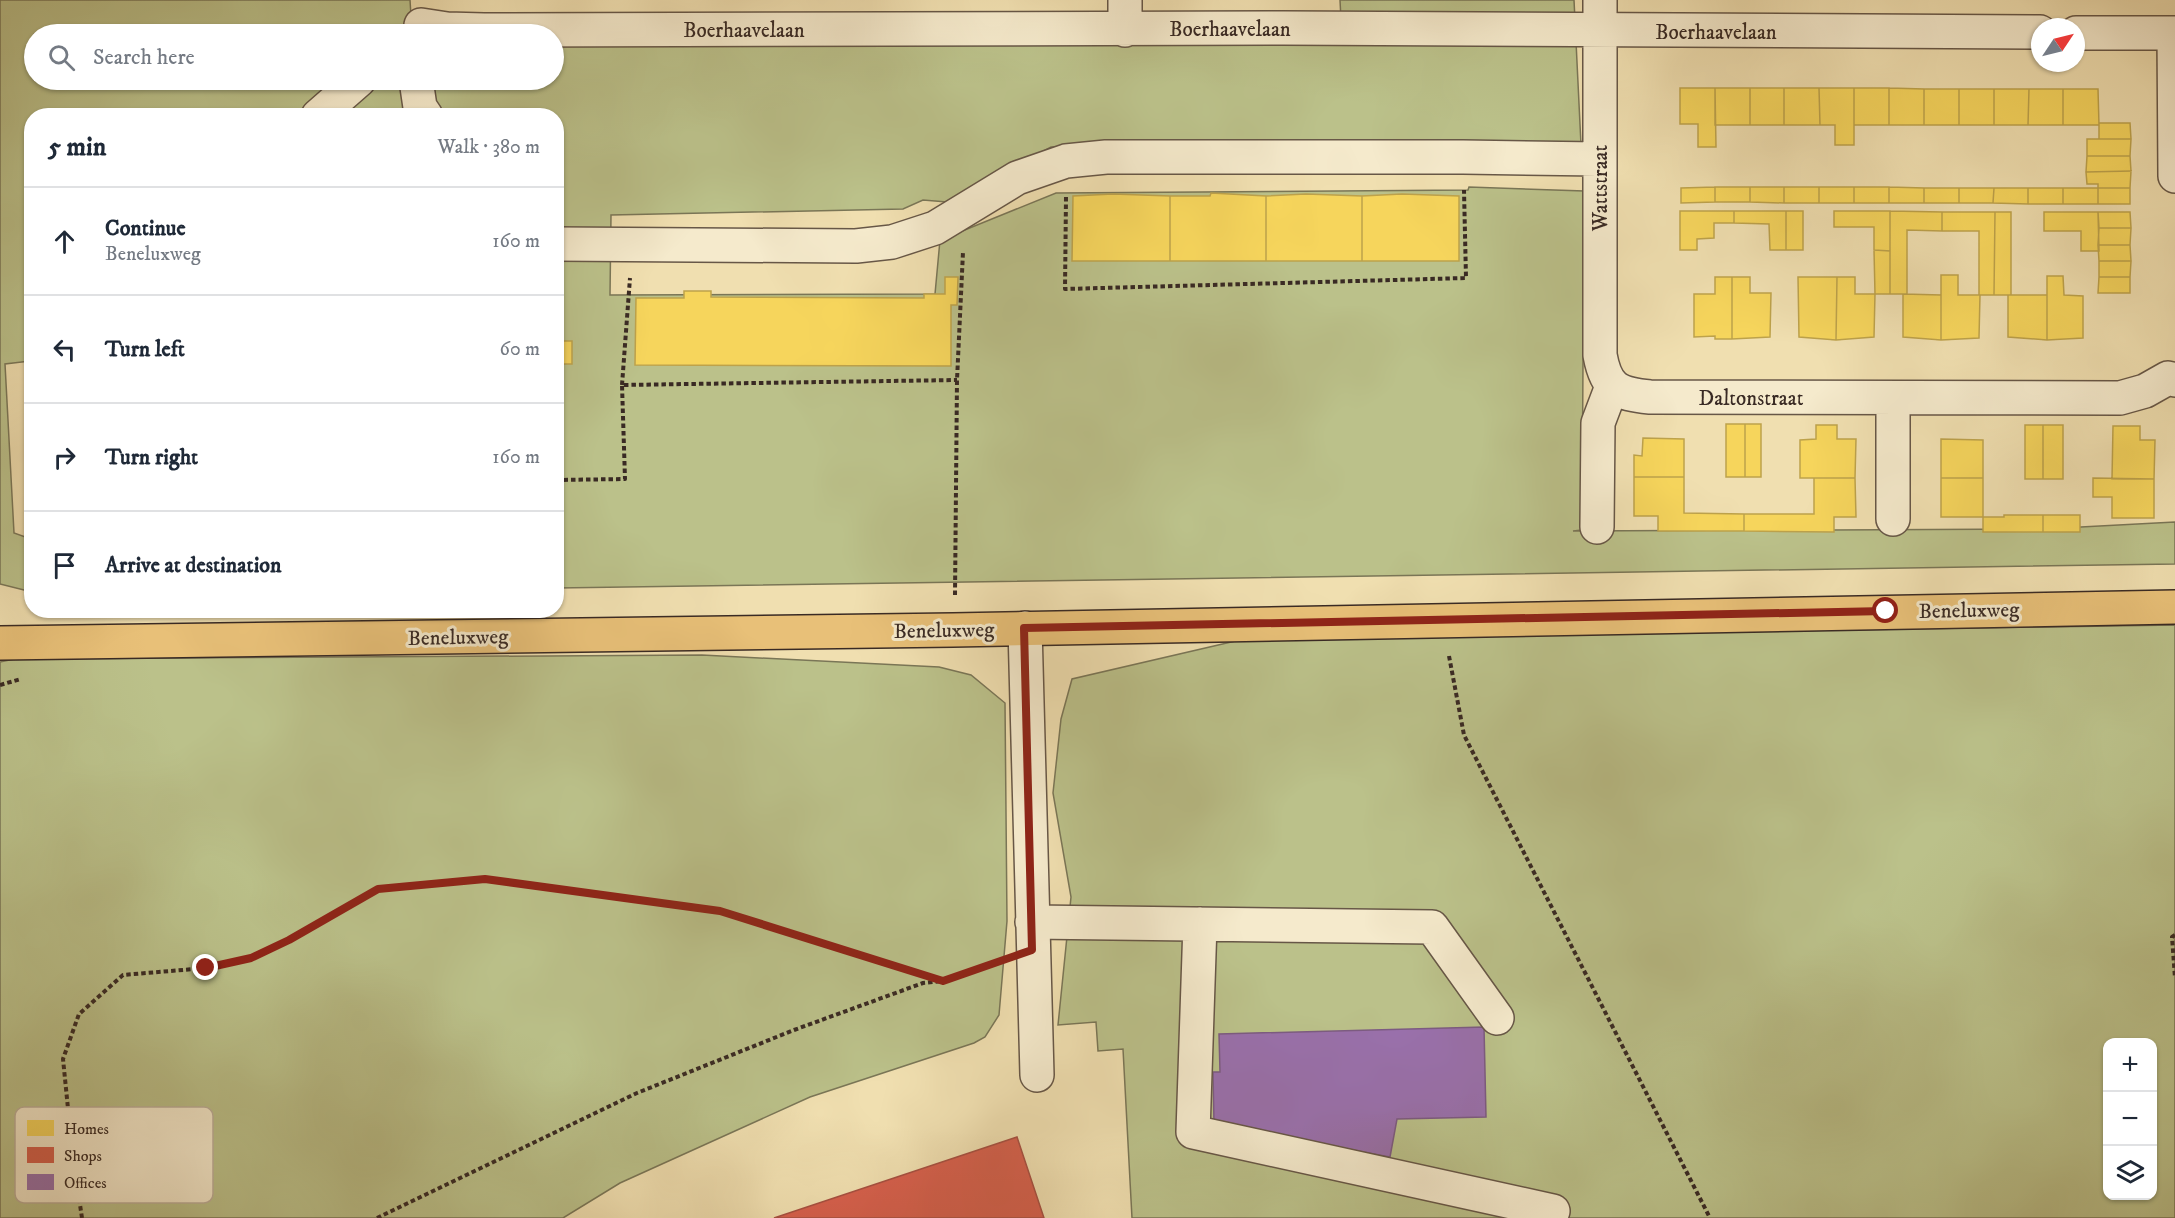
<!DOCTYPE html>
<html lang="en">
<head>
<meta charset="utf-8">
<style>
	body { margin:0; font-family:"IM FELL DW Pica",serif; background:#f6f6f7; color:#1f2937 }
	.controls { position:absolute; right:18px; bottom:18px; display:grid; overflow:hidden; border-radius:12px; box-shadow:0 2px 4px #0004 }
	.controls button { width:54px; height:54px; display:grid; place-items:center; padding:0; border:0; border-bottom:2px solid #e0e1e3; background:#fff; color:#1f2937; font:30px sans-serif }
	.compass { position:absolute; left:2031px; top:18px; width:54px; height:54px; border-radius:50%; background:#fff; box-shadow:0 2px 4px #0004; rotate:55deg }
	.stop { position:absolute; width:18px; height:18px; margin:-14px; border:4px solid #8f2418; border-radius:50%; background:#fff }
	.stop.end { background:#8f2418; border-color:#fff; box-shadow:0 2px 6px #0008 }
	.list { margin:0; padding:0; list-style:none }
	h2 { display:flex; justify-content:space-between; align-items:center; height:78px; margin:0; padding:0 24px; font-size:26px }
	h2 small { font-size:20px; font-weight:400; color:#747a83 }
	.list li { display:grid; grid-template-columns:39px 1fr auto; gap:18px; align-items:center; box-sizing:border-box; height:108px; padding:0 24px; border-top:2px solid #e0e1e3 }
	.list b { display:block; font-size:22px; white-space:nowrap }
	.list p { margin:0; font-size:20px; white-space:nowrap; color:#747a83 }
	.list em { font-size:20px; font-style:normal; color:#747a83 }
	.icon { flex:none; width:33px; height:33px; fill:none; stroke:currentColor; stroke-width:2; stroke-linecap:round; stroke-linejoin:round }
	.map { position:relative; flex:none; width:2175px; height:1218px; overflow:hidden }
	.search { position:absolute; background:#fff; box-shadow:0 2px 4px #0004; left:24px; top:24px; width:540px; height:66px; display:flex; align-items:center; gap:15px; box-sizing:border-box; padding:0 21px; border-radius:33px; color:#747a83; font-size:22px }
	.panel { position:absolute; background:#fff; box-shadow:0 2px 4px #0004; left:24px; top:108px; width:540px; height:510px; border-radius:24px }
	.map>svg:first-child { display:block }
	.green { fill:#bbc18a; stroke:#7a7657; stroke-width:1.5; fill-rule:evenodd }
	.homes { fill:#f6d55c; stroke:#bda24b; stroke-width:1.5 }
	.shops { fill:#d6604d; stroke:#a75041; stroke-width:1.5 }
	.offices { fill:#9970ab; stroke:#7c5b82; stroke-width:1.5 }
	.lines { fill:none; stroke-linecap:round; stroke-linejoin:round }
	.minor-casing { stroke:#675747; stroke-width:36 }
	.major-casing { stroke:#392a24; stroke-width:36 }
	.path { stroke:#392a24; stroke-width:4; stroke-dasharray:4.5 3; stroke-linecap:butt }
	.minor { stroke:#f5eacc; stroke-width:33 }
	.major { stroke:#e8c078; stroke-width:33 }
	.route { stroke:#8f2418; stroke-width:8 }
	.labels { text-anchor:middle; stroke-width:6; stroke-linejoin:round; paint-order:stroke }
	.street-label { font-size:21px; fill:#392a24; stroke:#f5eacc }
	.key { fill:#f5eacc; stroke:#bdb09a; stroke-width:1.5 }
	.key-label { font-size:16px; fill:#392a24 }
</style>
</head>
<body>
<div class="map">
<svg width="2175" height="1218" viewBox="0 0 2175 1218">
	<rect width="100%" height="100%" fill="#f0dfb0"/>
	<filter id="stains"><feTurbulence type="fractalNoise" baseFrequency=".00333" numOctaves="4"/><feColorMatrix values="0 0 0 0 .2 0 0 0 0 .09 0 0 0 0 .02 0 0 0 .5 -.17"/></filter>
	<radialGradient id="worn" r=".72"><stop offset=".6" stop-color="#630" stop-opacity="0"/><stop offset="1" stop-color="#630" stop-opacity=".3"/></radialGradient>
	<path class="green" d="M0,0H410L412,32L421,34H34V80H554V43L1341,20L1340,0H1574L1581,145L1051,147L947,202L923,200L903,209L611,215L610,295L935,294L940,240L1056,193L1468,190L1469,187L1584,191L1582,530L1573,531L2043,529L2175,522V564L557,588L556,116H32L31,526L30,361L5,364L14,533L31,539V591H28L0,584Z
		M2175,625V1218H1132L1123,1049L1098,1051L1096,1022L1058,1025L1071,897L1053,793L1061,719L1072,679L1244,639ZM2108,1042H2152V1196H2108Z
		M702,655L939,667L971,675L1005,703L1007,921L999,1015L985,1037L974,1043L810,1097L620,1183L563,1218H0V662L14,659Z"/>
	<path class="homes" d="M1680,88H1715L1716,147H1698V124H1680Z
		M1715,88H1750V125H1715Z
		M1750,88H1784V125H1750Z
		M1784,88H1819L1820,125H1784Z
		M1819,88H1854V145H1835V125H1820Z
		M1854,88H1889V125H1854Z
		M1889,88L1924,89V125H1889Z
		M1924,89H1959V125H1924Z
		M1959,89H1994V125H1959Z
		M1994,89H2029L2028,125H1994Z
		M2029,89H2063V125H2028Z
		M2063,89H2098L2099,125H2063Z
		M2099,123H2130L2131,139H2099Z
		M2087,139H2131L2130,156H2087Z
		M2087,156H2130L2131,171L2086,172Z
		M2131,171L2130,188H2098V184H2087L2086,172Z
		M1715,187H1750V202H1715Z
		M1715,187V202L1681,203V188Z
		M1750,187H1784V203L1750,202Z
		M1784,187H1819V203H1784Z
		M1819,187H1854V203H1819Z
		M1854,187H1889V203H1854Z
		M1889,187L1924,188V203H1889Z
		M1924,188H1959V203H1924Z
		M1959,188H1994L1993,203H1959Z
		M1994,188H2028V204L1993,203Z
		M2028,188H2063V204H2028Z
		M2063,188H2098V204H2063Z
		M2098,188H2130V204H2098Z
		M1211,193L1266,196V261H1170V196H1210Z
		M1113,194L1170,196V261H1072L1073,196Z
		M1306,194L1362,196V261H1266V196Z
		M1402,194L1459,196V261H1362V196Z
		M1680,211H1734V223H1714V238L1697,239V250H1680Z
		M1734,211H1786V250H1770L1769,224L1734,223Z
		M1786,211H1803V250H1786Z
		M1834,211H1890V251L1874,250V227H1834Z
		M1890,211L1942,212V231L1907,230V294H1890Z
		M1942,212H1995L1994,295H1979V231H1942Z
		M1995,212H2011V295H1994Z
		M2044,212H2098L2099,251H2081V231H2044Z
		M2098,212H2130L2131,228H2099Z
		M2099,228H2131L2130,245H2098Z
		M2098,245H2130L2131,261H2099Z
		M1874,250L1890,251V294H1875Z
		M2099,261H2131L2130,277H2099Z
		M1941,275H1958V295H1980L1979,338L1941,340Z
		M2047,276H2063L2064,295L2083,296V338L2047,340Z
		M945,277H958L957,305H951V366L635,365L636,298H684V291H711V297L924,298V294H945Z
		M1715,277H1732V339H1715V336L1694,337V294H1715Z
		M1732,277H1750V293H1771L1770,337L1732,339Z
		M1798,277H1837L1836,340L1799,337Z
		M1837,277H1855V294H1875L1874,337L1836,340Z
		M2099,277H2130V293H2098Z
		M1903,294L1941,295V340L1903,337Z
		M2008,295H2047V340L2008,337Z
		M556,341H572V364H556Z
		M1726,424H1745V477H1726Z
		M1745,424H1761V477H1745Z
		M1816,425H1837V439H1856L1855,478H1800V440L1816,439Z
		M2025,425H2043V479H2025Z
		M2043,425H2063V479H2043Z
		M2113,426H2140V440H2155L2154,479H2112Z
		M1643,438L1684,439V477H1634V455L1642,456Z
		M1941,439L1983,440V478H1941Z
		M1634,477H1684V513L1744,514V531H1658V516H1634Z
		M1814,478H1855L1856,517H1834V532L1744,531V514H1814Z
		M1941,478H1983V517H1941Z
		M2093,478L2154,479V518H2112V497H2093Z
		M2004,515H2043V532H1983V517H2004Z
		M2043,515H2080V532H2043Z"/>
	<path class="shops" d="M1017,1137L1044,1218H774Z"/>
	<path class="offices" d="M1484,1027L1486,1117L1397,1119L1390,1157L1214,1124L1213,1072H1220L1219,1034Z"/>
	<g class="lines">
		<defs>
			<path id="minor" d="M1600,0V355C1606,388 1617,394 1650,397L2120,398L2145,391L2168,378L2175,380
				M421,25L447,29L484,30L1284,28L2040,32
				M1125,30V0
				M2076,33H2175
				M2174,33L2175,176
				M416,80L420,107L426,116
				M318,116L359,80
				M556,244L856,246L892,242L935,228L1017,178L1066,161L1106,157H1463L1599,159
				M1893,519V399
				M1597,527L1598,423L1612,386
				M1025,628L1037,1075
				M1032,922L1432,927L1497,1018
				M1200,924L1193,1132L1553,1211"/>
			<path id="major" d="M0,643L953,630L2175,607"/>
		</defs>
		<use href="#minor" class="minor-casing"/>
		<use href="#major" class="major-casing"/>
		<path class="path" d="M1066,197L1065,289L1466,278L1464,190
			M622,385L630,278
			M556,480L625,479L622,385L957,380
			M955,595L957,380L963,252
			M1449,656L1464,735L1710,1218
			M0,685L21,679
			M2175,935L2172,937L2175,978
			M82,1218L73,1158L63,1059L79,1014L123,975L206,968L251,958L289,941L377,889L485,879L720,911L943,981
			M377,1218L637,1093L794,1030L923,983L943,981L999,962"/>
		<use href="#minor" class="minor"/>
		<use href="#major" class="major"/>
	</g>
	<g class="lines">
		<path class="route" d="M206,968L251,958L289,940L378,889L485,879L720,911L943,981L1032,950L1024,628L1886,611"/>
	</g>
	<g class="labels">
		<g class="street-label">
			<text x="1230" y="36">Boerhaavelaan</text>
			<text x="744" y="37">Boerhaavelaan</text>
			<text x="1716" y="39">Boerhaavelaan</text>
			<text transform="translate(1600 188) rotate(-90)" y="7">Wattstraat</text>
			<text x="1751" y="405">Daltonstraat</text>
			<text transform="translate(1969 610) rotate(-1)" y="7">Beneluxweg</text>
			<text transform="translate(944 630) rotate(-1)" y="7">Beneluxweg</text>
			<text transform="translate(458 637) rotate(-1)" y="7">Beneluxweg</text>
		</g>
	</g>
	<rect x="15" y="1107" width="198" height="96" rx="9" class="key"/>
	<rect x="27" y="1120" width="27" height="16" fill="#f6d55c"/>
	<rect x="27" y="1147" width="27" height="16" fill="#d6604d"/>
	<rect x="27" y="1174" width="27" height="16" fill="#9970ab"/>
	<g class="key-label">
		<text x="64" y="1134">Homes</text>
		<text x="64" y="1161">Shops</text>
		<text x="64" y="1188">Offices</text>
	</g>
	<rect width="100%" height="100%" filter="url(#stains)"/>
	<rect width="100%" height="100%" fill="url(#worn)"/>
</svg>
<div class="controls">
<button>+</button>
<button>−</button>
<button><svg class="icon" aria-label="layers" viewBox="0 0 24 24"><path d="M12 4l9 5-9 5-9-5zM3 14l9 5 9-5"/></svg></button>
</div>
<svg class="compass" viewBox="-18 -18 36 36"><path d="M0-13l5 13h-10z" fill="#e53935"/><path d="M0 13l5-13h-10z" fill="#747a83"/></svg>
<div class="stop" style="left:1886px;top:611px"></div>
<div class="stop end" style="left:206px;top:968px"></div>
<div class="search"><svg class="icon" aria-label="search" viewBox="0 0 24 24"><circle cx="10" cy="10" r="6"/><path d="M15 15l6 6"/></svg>Search here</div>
<section class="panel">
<h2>5 min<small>Walk · 380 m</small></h2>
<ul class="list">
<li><svg class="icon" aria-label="ahead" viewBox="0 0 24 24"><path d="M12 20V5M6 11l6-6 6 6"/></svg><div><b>Continue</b><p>Beneluxweg</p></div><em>160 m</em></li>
<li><svg class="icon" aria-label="left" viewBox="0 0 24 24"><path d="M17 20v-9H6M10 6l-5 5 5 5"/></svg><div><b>Turn left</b></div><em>60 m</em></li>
<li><svg class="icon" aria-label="right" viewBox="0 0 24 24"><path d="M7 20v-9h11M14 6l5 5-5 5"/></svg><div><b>Turn right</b></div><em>160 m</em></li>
<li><svg class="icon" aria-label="arrive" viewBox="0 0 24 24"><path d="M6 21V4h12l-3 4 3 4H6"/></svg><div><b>Arrive at destination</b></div></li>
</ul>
</section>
</div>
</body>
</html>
